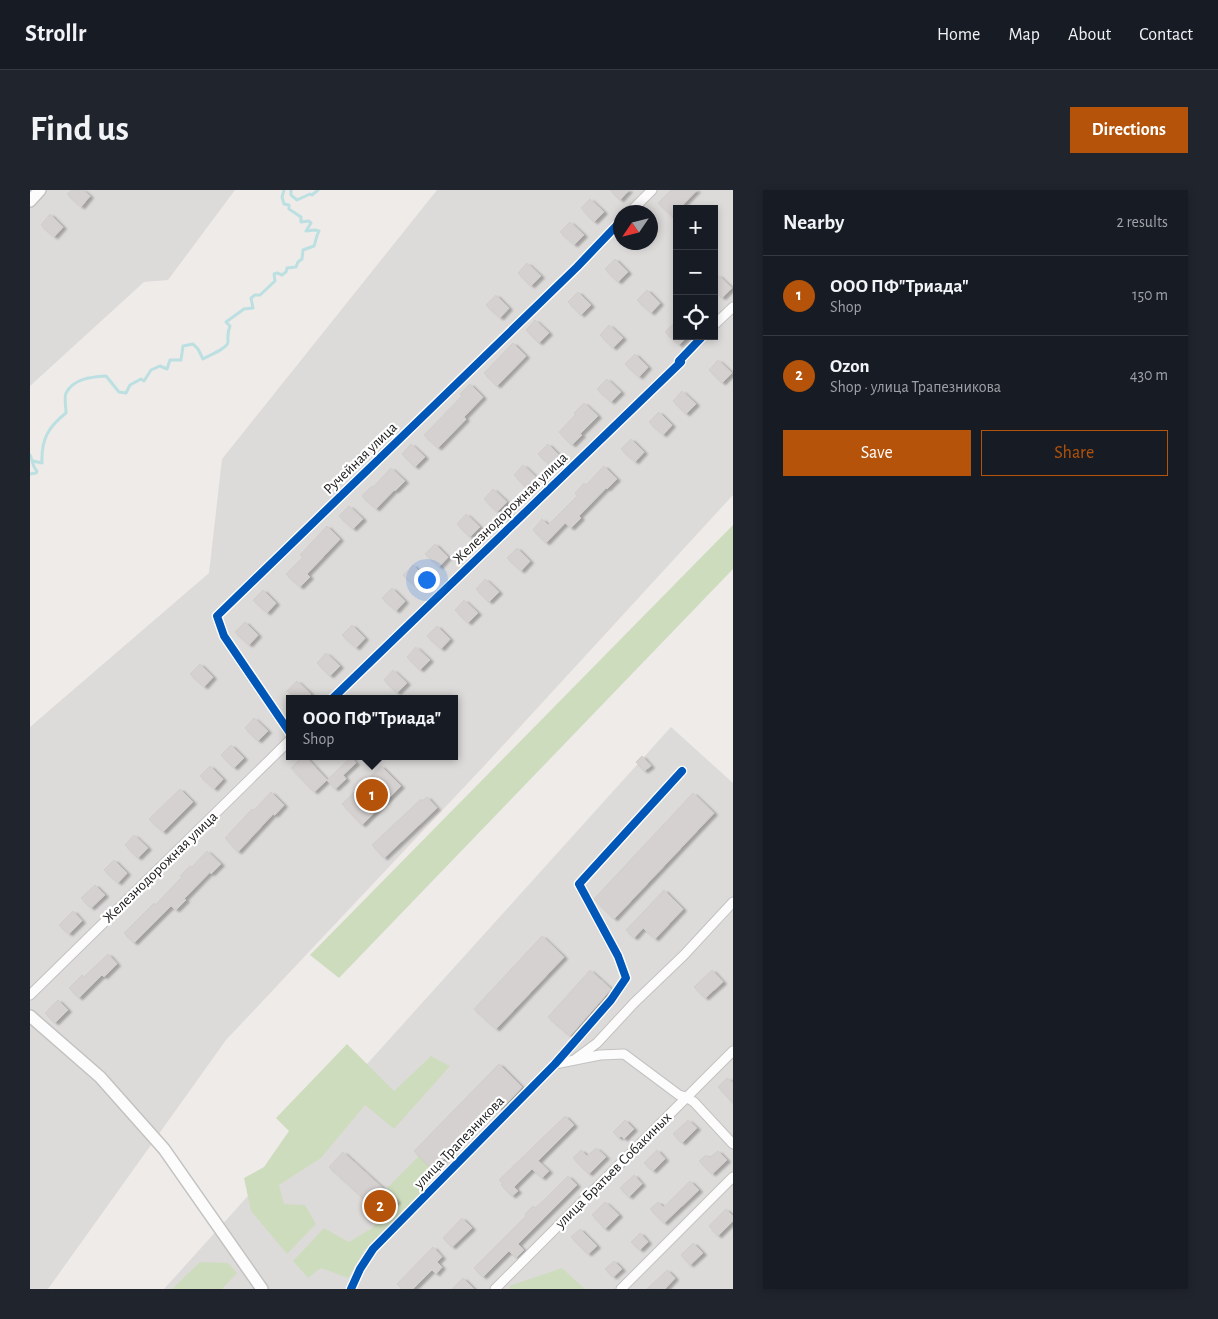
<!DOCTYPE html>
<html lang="en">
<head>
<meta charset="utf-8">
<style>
	body { margin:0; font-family:"Alegreya Sans",sans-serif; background:#20242c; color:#f1f3f6 }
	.controls { position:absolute; right:15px; top:15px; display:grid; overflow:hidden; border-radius:0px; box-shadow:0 2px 8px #0003 }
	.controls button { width:45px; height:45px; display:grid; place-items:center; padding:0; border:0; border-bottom:1px solid #363941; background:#171b24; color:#f1f3f6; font:25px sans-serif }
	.compass { position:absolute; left:583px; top:15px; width:45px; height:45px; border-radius:50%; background:#171b24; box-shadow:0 2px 8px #0003; rotate:235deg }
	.you { position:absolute; left:396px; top:389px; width:18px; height:18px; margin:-12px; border:4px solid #fff; border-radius:50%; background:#1a73e8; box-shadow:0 0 0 8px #1a73e833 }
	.badge { display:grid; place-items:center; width:32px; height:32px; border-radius:50%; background:#b45309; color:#fff; font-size:16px; font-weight:700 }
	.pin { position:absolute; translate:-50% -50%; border:2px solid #fff; box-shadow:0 1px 5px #0006 }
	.popup { position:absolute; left:256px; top:505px; width:172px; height:65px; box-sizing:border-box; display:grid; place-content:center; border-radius:0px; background:#171b24; filter:drop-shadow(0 1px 4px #0005); font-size:16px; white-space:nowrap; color:#9ea1a6 }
	.popup b { font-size:19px; color:#f1f3f6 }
	.popup::after { content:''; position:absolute; left:50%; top:100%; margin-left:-10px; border:10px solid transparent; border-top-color:#171b24 }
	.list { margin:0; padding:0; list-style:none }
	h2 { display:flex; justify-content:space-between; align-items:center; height:65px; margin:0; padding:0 20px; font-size:21px }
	h2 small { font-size:16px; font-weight:400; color:#9ea1a6 }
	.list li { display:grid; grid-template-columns:32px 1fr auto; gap:15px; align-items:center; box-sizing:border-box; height:80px; padding:0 20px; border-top:1px solid #363941 }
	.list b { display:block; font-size:19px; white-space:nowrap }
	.list p { margin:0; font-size:16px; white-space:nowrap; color:#9ea1a6 }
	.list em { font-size:16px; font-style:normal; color:#9ea1a6 }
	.actions { display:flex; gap:10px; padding:15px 20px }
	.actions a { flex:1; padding:11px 0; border:1px solid #b45309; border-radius:0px; text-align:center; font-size:18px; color:#b45309 }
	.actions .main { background:#b45309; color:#fff }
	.icon { flex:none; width:28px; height:28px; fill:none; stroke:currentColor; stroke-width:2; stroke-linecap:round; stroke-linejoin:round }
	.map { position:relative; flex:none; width:703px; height:1099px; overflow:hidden; border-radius:0px }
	header { display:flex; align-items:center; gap:30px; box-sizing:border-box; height:70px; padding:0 25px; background:#171b24; border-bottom:1px solid #363941 }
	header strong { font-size:24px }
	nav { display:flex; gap:28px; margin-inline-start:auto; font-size:18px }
	.intro { display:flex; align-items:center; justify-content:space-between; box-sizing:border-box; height:120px; padding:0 30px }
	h1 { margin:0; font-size:35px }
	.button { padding:12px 22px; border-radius:0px; background:#b45309; color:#fff; font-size:18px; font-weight:700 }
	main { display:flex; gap:30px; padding:0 30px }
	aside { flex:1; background:#171b24; border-radius:0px; box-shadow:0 2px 8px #0003 }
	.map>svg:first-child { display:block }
	.residential { fill:#dddbda; fill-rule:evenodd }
	.forest { fill:#cedcbe }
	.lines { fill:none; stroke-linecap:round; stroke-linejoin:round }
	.stream { stroke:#bce0e1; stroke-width:3 }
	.building { fill:#d5d1d0; stroke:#d1cdca; filter:url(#shadow) }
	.minor-casing { stroke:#c4c2c1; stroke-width:11 }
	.tertiary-casing { stroke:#c4c2c1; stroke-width:14 }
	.minor { stroke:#fcfcfc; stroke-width:9 }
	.tertiary { stroke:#fcfcfc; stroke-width:11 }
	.cycleway-casing { stroke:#fff; stroke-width:11 }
	.cycleway { stroke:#0057b8; stroke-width:8 }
	.labels { text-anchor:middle; stroke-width:4.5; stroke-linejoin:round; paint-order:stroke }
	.street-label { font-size:15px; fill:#202020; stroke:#fff }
</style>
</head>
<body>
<header>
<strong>Strollr</strong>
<nav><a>Home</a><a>Map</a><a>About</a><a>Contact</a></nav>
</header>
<div class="intro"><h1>Find us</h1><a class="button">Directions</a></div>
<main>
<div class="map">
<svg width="703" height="1099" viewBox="0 0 703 1099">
	<defs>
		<filter id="shadow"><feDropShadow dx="3.5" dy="2" stdDeviation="1" flood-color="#0004"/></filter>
	</defs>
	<rect width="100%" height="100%" fill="#eeebe9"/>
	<path class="residential" d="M0,0H205L138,90L114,92L0,196Z
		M407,0H703V305L454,576L196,850L18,1099H0V537L179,383L192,269ZM647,19H684V146H647ZM590,22H620V52H590ZM260,509H424V566H260Z
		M641,537L703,593V1099H134Z"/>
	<path class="forest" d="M703,335V379L309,788L280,765Z
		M317,854L364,901L401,866L420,876L364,939L335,915L291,968L249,995L254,1014L275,1015L286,1034L257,1064L221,1021L214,988L234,977L259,941L246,928Z
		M389,966L409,983L334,1061L318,1088L291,1078L278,1088L263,1071L294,1038L319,1052L342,1038L367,1011L355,1000Z
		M170,1072L198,1073L207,1083L192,1099H142Z
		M532,1078L555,1099H480L479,1096Z"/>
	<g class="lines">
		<path class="stream" d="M261,0V5L267,10L280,4L282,5L288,0
			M0,265C3,271 2,276 7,281L6,283L0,284
			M3,271L12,273C11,250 18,237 36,223C36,217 34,208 36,203C44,188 62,187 76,186L89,202L96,203L100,195L111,189L114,191L121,180L130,176L137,179L140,170H151L153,156L163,154L168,159L173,169C178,166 198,158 198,152C198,145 197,143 200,136L196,132L214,119L223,118L221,108L225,105H230L245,91L244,84L247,83L252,85L256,82L257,78L266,77L268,72L272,69L273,60L284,56C286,51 286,46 289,41L285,40L276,41L281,33L279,31L271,32V27L259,19V15L254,14L252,7L254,0"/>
	</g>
	<path class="building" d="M42,0H53L60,6L51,17L37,4Z
		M580,0H599L590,10Z
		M641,0H667L649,19H647V21L642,26L628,13Z
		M560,9L574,22L564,32L551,18Z
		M20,24L33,37L24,47L11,35Z
		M540,32L554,45L544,55L530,42Z
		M585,69L598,82L588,92L575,79Z
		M497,73L511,86L501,96L488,83Z
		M688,85L702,98L692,108L684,100V89Z
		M617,100L630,113L621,123L607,110Z
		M548,102L561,115L551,125L538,112Z
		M466,105L479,118L470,128L456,115Z
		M505,130L519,143L509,153L496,140Z
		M647,130V146H658L649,155L635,142Z
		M579,135L593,148L583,158L570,145Z
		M483,153L496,166L467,196L454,183Z
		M605,164L618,177L609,187L595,174Z
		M688,170L702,183L692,193L679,180Z
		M577,189L591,202L581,212L567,199Z
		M440,194L453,207L434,227L436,229L408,258L394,245L432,206L430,204Z
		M652,201L666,214L656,224L643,211Z
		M554,213L568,226L550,244L552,245L542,255L529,242L546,224L544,223Z
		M629,222L642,235L633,245L619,232Z
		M601,249L614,262L605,272L591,259Z
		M381,254L395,267L385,277L372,264Z
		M518,254L531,267L522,277L508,264Z
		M493,275L507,288L497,298L484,285Z
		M574,276L587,289L577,299L576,298L549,326L551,328L541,338L535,333L516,353L503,340L512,329L518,335L547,306L545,303L554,293L556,295Z
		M361,278L375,291L365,301L364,300L346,319L332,306L342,296L343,297Z
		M463,299L477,312L467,322L454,309Z
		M319,316L333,329L323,339L309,326Z
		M436,324L450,337L440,347L427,334Z
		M297,336L310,349L277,384L280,387L270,397L256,384L273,367L270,365Z
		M405,354L418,367L409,377L395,364Z
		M487,358L500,371L491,381L477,368Z
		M383,375L396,388L387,398L373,385Z
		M455,389L469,402L459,412L446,399Z
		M362,398L375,411L366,421L352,408Z
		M233,400L246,413L237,423L223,410Z
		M434,410L448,423L438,433L425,420Z
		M215,432L228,445L219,455L205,442Z
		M322,435L335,448L326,458L312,445Z
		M407,436L420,449L411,459L397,446Z
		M386,457L400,470L390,480L377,467Z
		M296,463L310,476L300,486L287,473Z
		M170,474L183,487L174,497L160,484Z
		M363,480L377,493L367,503L354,490Z
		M267,491L281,504L276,509H266L257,501Z
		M224,528L238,541L228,551L215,538Z
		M201,555L214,568L204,578L191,565Z
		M273,566H275L297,590L284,602L261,578Z
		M612,566L621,576L614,581L606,572Z
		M321,567L326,573L313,585L316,589L305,599L297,590Z
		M180,576L193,589L184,599L170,586Z
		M351,576L371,596L332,635L312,614Z
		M150,599L163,612L133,642L119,629Z
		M241,602L254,615L245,625L243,624L208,662L195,648L222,619L224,620Z
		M663,603L684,623L584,729L564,709Z
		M397,607L407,618L354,668L342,655L391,609L392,611Z
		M104,645L118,658L108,668L95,655Z
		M177,661L191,674L181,684L180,682L154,709L156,710L146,720L141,716L104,753L94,743L124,713L125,715L152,687L150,686L160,676L162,677Z
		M84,670L97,683L88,693L74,680Z
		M65,695L75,705L61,718L51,708Z
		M634,700L653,719L625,749L613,738L604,748L596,740Z
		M43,721L52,731L39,744L29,735Z
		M512,746L534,767L466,839L444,819Z
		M78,764L87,774L74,787L72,785L49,808L39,798L52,785L54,787Z
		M560,780L581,799L540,846L518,827Z
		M682,780L693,792L675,808L664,797Z
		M28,810L38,820L25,833L15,823Z
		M469,874L492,897L470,920L466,916L403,980L384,961Z
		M697,888L703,893V913L688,897Z
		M535,926L544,935L508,971L519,981L512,988L502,979L484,997L488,1001L482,1006L471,995L473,993L469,990Z
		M595,930L604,939L594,949L591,946L589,948L583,942Z
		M658,930L667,938L652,953L643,944Z
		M566,958L576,967L559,984L543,968L551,960L557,966Z
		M627,960L635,969L623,981L614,973Z
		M688,961L697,970L682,984L669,971L676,965L679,968Z
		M313,962L367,1011L353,1026L299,977Z
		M604,985L612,994L599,1007L590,998Z
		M538,986L547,995L488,1054L494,1060L486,1068L479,1061L453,1087L444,1078L496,1026L495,1024L503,1016L505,1018L514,1010Z
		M660,991L669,1000L634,1033L620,1019L628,1012L633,1017L635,1016Z
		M575,1012L589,1025L575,1039L562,1025Z
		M696,1019L703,1026V1031L688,1046L679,1036Z
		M432,1028L442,1038L422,1057L413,1048Z
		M550,1039L567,1056L558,1064L541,1047Z
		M610,1043L618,1052L610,1060L601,1052Z
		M663,1053L673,1063L660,1075L651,1065Z
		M403,1057L412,1067L407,1072L412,1077L406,1084L402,1080L383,1099H372L367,1094Z
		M584,1071L592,1079L583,1087L575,1079Z
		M637,1080L645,1088L635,1099H617Z
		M433,1088L444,1099H422Z"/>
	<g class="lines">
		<defs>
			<path id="minor" d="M600,22L622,0
				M684,135L703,117
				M302,509L651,172L649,171L673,146
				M260,543L194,446L187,426L547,77L590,32
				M0,805L260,550
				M544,870L567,853L604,813L654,765L703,712
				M525,874L570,865L594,864L649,905L656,907L664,912L703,954
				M321,1099L330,1079L343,1059L525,874L581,810L596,788L588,766L549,694L652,581
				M465,1099L703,861
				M591,1099L703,987"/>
			<path id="tertiary" d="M0,11L10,0
				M0,826L70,887L134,959L232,1099"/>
		</defs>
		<use href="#minor" class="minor-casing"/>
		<use href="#tertiary" class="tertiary-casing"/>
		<use href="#minor" class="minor"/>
		<use href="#tertiary" class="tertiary"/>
		<defs>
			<path id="cycleway" d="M302,509L651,172L649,171L673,146
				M260,543L194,446L187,426L547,77L590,32
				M321,1099L330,1079L343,1059L525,874L581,810L596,788L588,766L549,694L652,581"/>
		</defs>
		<use href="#cycleway" class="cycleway-casing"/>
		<use href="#cycleway" class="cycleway"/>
	</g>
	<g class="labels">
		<g class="street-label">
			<text transform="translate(330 268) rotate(-44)" y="5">Ручейная улица</text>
			<text transform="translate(480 318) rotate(-44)" y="5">Железнодорожная улица</text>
			<text transform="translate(130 677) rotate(-44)" y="5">Железнодорожная улица</text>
			<text transform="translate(429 952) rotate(-46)" y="5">улица Трапезникова</text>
			<text transform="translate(583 980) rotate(-45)" y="5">улица Братьев Собакиных</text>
		</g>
	</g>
</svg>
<div class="controls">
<button>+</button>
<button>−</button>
<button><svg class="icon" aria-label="locate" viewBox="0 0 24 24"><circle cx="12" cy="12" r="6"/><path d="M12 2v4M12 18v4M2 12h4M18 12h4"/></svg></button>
</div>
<svg class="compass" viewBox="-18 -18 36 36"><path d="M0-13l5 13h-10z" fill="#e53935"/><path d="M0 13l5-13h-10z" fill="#9ea1a6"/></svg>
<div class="you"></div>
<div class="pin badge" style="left:342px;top:605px">1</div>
<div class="popup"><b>ООО ПФ&quot;Триада&quot;</b>Shop</div>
<div class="pin badge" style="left:350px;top:1016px">2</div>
</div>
<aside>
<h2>Nearby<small>2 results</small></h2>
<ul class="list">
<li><span class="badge">1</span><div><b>ООО ПФ&quot;Триада&quot;</b><p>Shop</p></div><em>150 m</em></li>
<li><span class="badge">2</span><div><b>Ozon</b><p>Shop · улица Трапезникова</p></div><em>430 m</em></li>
</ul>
<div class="actions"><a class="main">Save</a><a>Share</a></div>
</aside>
</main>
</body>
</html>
